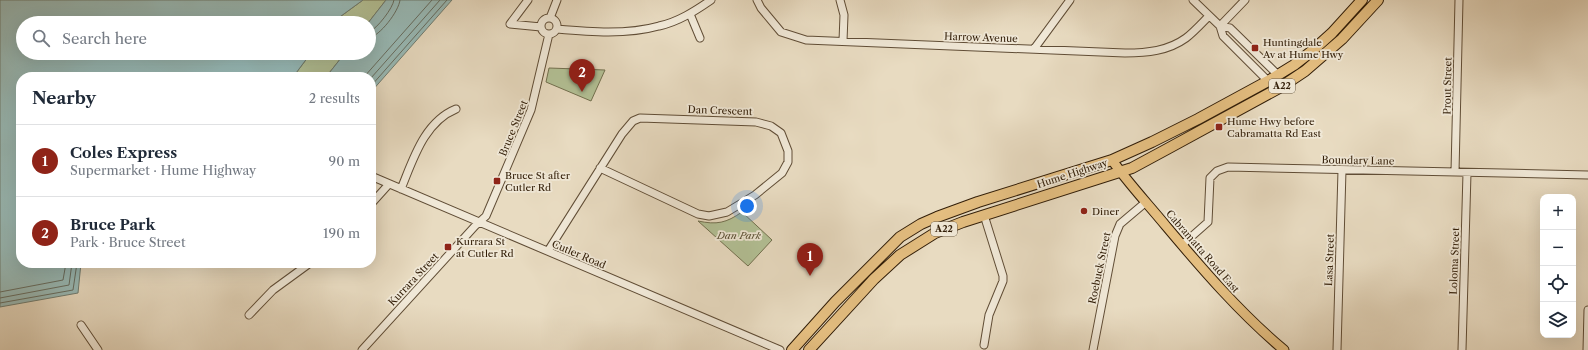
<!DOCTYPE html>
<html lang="en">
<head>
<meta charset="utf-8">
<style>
	body { margin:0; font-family:"Libre Caslon Text",serif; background:#f6f6f7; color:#1f2937 }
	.controls { position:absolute; right:12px; bottom:12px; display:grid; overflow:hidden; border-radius:8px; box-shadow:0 4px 16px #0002 }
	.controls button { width:36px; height:36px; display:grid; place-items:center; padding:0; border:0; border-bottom:1px solid #e0e1e3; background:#fff; color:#1f2937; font:20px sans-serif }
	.you { position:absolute; left:747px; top:206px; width:14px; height:14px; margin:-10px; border:3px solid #fff; border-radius:50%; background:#1a73e8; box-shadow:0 0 0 6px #1a73e833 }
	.badge { display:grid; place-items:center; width:26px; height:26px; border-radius:50%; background:#8f2418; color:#fff; font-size:13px; font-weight:700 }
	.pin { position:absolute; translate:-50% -33px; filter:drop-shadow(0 1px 2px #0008) }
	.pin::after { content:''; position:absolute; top:21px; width:14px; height:12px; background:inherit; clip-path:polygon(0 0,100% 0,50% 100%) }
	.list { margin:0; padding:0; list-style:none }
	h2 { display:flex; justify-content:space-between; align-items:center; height:52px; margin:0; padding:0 16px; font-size:17px }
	h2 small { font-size:13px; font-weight:400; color:#747a83 }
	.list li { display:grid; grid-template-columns:26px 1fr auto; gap:12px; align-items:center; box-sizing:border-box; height:72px; padding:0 16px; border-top:1px solid #e0e1e3 }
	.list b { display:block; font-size:15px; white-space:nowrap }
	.list p { margin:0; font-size:13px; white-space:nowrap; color:#747a83 }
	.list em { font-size:13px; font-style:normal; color:#747a83 }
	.icon { flex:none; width:22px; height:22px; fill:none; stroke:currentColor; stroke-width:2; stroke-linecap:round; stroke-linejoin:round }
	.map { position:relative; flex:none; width:1588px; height:350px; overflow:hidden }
	.search { position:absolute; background:#fff; box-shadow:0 4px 16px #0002; left:16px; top:16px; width:360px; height:44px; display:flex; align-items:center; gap:10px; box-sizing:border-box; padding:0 14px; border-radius:22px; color:#747a83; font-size:15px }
	.panel { position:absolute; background:#fff; box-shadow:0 4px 16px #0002; left:16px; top:72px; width:360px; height:196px; border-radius:16px }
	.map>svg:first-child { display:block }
	.green { fill:#b3c196; stroke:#72704f }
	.water { fill:#98bab7; stroke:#6f7c71 }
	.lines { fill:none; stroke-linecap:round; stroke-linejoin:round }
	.shore { stroke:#656c60; stroke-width:1 }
	.minor-casing { stroke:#604d36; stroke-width:9 }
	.major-casing { stroke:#321e08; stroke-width:11 }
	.highway-casing { stroke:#321e08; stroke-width:12 }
	.minor { stroke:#f0e8d7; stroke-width:7 }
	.major { stroke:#e4be80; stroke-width:9 }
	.highway { stroke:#e4be80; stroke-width:10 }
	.poi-dot { fill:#8f2418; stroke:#f0e8d7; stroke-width:1.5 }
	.labels { text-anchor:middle; stroke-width:3.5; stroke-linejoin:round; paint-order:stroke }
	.shield { fill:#f0e8d7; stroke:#6b5b46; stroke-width:1 }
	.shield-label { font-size:9px; font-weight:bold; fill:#321e08 }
	.street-label { font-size:10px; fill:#321e08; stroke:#f0e8d7 }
	.poi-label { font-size:10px; fill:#321e08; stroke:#f0e8d7; text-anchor:start }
	.park-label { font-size:10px; font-style:italic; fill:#594f33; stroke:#f0e8d7 }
</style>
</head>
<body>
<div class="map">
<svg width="1588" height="350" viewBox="0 0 1588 350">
	<rect width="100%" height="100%" fill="#e8dbc1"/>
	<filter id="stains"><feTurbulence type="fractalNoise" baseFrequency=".005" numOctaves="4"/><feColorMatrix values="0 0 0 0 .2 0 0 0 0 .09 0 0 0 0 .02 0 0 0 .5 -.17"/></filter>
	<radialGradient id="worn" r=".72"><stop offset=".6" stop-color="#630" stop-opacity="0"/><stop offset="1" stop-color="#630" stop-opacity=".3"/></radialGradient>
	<path class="green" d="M363,0H386L368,23H334L337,19Z
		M311,53H345L326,77H293Z
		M549,68L605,70L591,101L546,82Z
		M742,212L772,240L748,266L698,221C717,225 726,223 742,212Z"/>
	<path class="water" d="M0,0H363L337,19L334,23H23V53H311L293,77H21V263H81L78,293L0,307Z
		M386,0H452L371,92V77H326L345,53H369L368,23Z"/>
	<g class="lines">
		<path class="shore" d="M369,32C377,29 393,8 394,0
			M369,38C380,36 399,11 400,0
			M364,77L432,0
			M371,78L440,0
			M371,86L447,0
			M0,292L63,280L66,263
			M0,298L69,285L72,263
			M0,303L73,290L77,263"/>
		<defs>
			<path id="minor" d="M528,0L510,24L541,27
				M757,0L761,8L781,32L806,40L1125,53C1147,53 1168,51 1186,38C1194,32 1202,23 1209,16
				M840,0L844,15L843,41
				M1193,0L1220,26L1230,28L1278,75
				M690,14L700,38
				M550,18L557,0
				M541 26a8 8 0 1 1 16 0a8 8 0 1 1-16 0Z
				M1220,26L1223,36L1268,81
				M1220,26L1245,0
				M557,29C590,32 627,35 659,26C678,22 695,11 711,0
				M1034,49L1070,0
				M1455,172L1459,0
				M371,176L780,350
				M401,189C413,160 424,122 456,109
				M371,204L389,184
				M984,215L1003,276V281L989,315L984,345
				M1182,245L1208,222L1210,178L1217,171L1228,167L1588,175
				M548,251L622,134L633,121L640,118L756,122L771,126L781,133L788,151V162L782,173L755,195L727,212L709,216L698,214L600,168
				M249,315L273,290L310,263
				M81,325L98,350
				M362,350L475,226L486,216L531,110L549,34
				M1093,350L1115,236L1120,224L1146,202
				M1337,350L1342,170
				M1462,350L1467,173
				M1587,350L1588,310"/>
			<path id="major" d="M1112,160C1128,183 1148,204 1166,226C1203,270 1240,313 1284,350"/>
			<path id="highway" d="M792,350L835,302L900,237L921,224L937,217L978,202L1112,160L1152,142L1198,119L1268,81L1294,65L1312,51L1332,33L1362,0
				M809,350L874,279L900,255L935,233L963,222L1132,168L1169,148L1281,87L1305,71L1342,39L1378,0"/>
		</defs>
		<use href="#minor" class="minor-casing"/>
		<use href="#major" class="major-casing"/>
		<use href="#highway" class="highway-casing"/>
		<use href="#minor" class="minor"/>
		<use href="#major" class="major"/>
		<use href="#highway" class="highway"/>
	</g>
	<g class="poi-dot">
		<rect x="1251" y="44" width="8" height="8" rx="2"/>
		<rect x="1215" y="123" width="8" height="8" rx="2"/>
		<rect x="493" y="177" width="8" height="8" rx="2"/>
		<circle cx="1084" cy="211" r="4"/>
		<rect x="444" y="243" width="8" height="8" rx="2"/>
	</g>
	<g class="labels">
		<g class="shield">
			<rect x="1269" y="79" width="26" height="14" rx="3"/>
			<rect x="931" y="222" width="26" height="14" rx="3"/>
		</g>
		<g class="shield-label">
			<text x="1282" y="89">A22</text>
			<text x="944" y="232">A22</text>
		</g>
		<g class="street-label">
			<text transform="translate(981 37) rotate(2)" y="4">Harrow Avenue</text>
			<text transform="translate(1447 86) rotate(-89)" y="4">Prout Street</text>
			<text transform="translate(720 110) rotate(2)" y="4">Dan Crescent</text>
			<text transform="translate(513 128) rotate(-68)" y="4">Bruce Street</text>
			<text transform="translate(1358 160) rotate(1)" y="4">Boundary Lane</text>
			<text transform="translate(1072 173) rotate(-18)" y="4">Hume Highway</text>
			<text transform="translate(1203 251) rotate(49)" y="4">Cabramatta Road East</text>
			<text transform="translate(579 254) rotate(23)" y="4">Cutler Road</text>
			<text transform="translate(1329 260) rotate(-88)" y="4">Lasa Street</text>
			<text transform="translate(1454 261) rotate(-88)" y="4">Loloma Street</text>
			<text transform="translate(1099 268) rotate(-78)" y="4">Roebuck Street</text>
			<text transform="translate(413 279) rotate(-47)" y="4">Kurrara Street</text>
		</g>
		<g class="poi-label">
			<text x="1263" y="46">Huntingdale<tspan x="1263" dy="12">Av at Hume Hwy</tspan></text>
			<text x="1227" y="125">Hume Hwy before<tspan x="1227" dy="12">Cabramatta Rd East</tspan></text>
			<text x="505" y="179">Bruce St after<tspan x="505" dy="12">Cutler Rd</tspan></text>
			<text x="1092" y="215">Diner</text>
			<text x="456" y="245">Kurrara St<tspan x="456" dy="12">at Cutler Rd</tspan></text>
		</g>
		<g class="park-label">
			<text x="739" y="239">Dan Park</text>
		</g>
	</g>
	<rect width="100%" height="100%" filter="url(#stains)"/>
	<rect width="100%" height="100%" fill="url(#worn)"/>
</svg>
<div class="controls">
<button>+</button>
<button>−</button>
<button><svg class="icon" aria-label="locate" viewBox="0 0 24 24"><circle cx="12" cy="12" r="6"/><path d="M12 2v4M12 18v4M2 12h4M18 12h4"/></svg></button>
<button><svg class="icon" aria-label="layers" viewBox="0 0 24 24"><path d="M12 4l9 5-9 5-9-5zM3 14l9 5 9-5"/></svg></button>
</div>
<div class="you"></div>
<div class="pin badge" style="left:810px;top:276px">1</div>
<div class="pin badge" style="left:582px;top:92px">2</div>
<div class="search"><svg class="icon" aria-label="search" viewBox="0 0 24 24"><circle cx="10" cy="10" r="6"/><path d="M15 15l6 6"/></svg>Search here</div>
<section class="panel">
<h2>Nearby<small>2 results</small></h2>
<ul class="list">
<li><span class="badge">1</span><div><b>Coles Express</b><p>Supermarket · Hume Highway</p></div><em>90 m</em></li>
<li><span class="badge">2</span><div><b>Bruce Park</b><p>Park · Bruce Street</p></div><em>190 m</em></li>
</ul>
</section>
</div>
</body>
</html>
